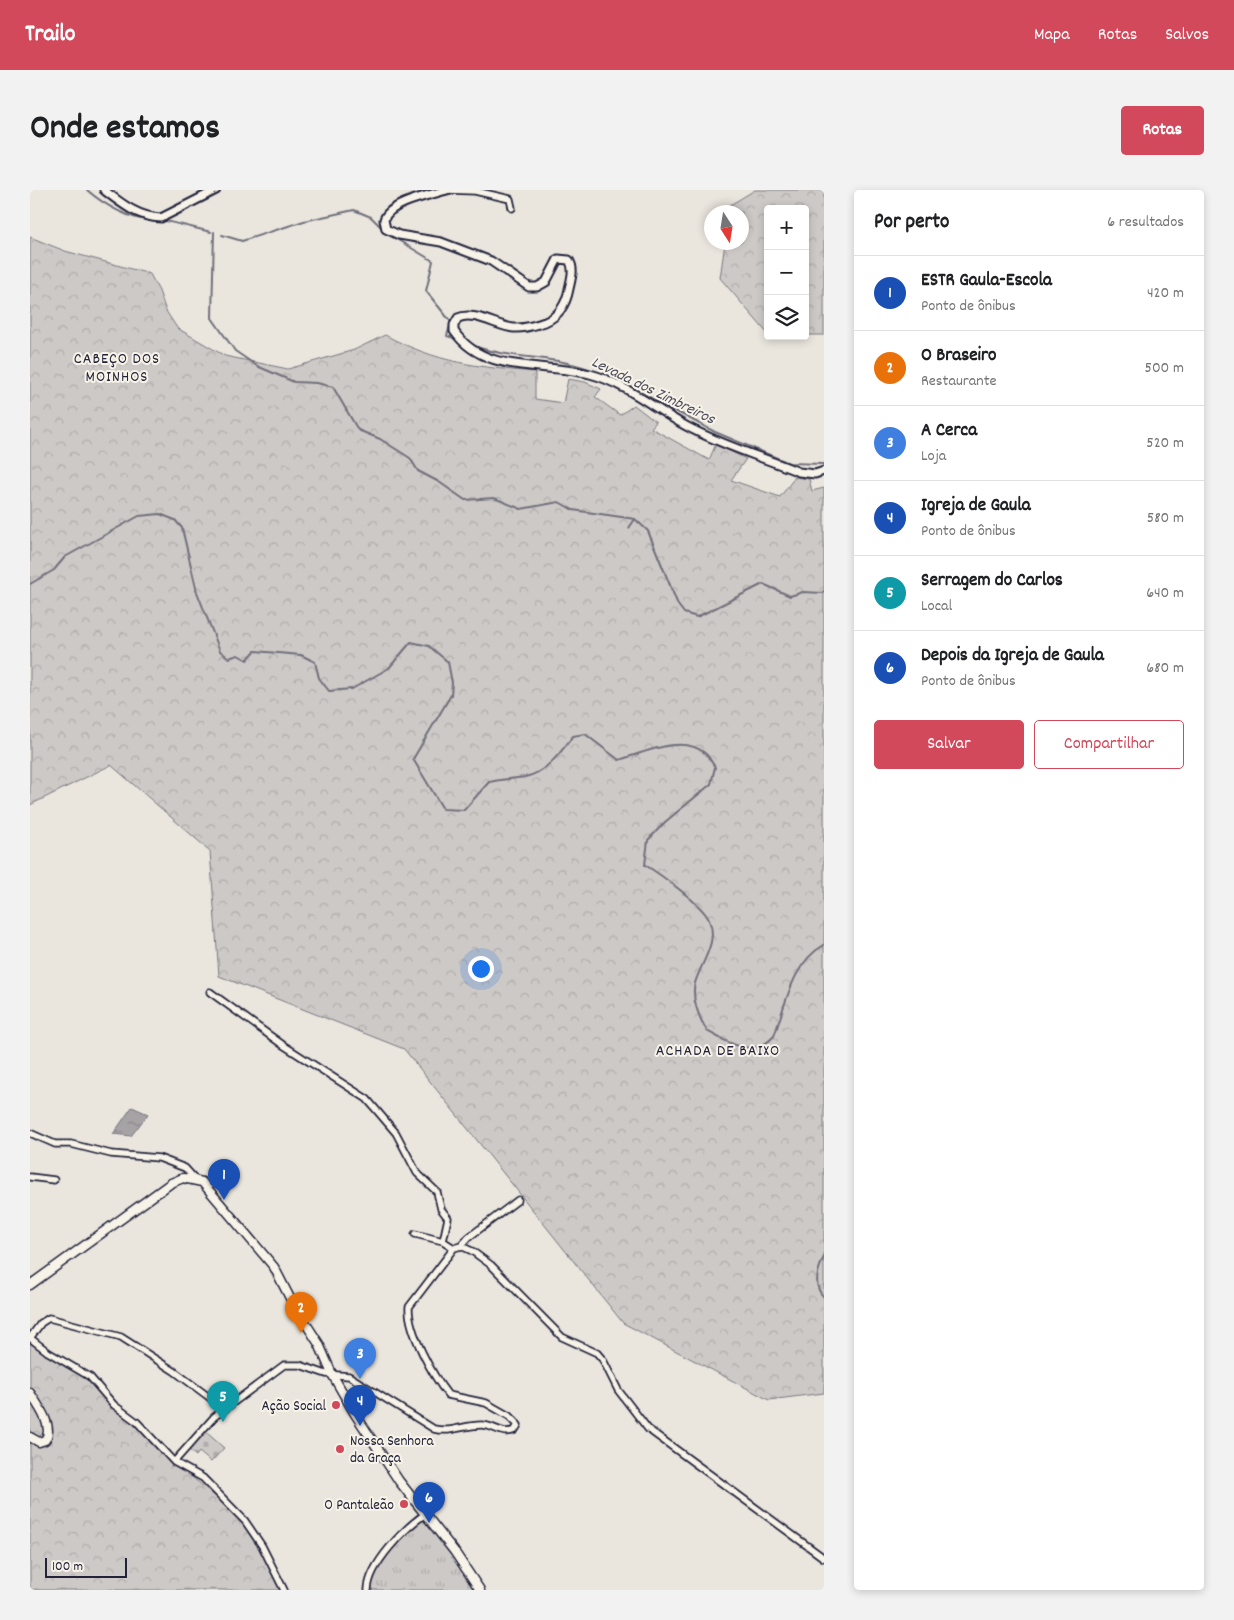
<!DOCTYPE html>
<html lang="pt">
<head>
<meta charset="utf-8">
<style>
	body { margin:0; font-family:Dekko,sans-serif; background:#f2f2f2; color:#202124 }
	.controls { position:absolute; right:15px; top:15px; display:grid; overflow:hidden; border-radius:5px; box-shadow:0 2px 8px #0003 }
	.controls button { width:45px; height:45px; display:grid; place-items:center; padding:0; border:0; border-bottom:1px solid #e0e0e0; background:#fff; color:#202124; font:25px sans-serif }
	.compass { position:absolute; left:674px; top:15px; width:45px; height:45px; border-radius:50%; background:#fff; box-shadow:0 2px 8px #0003; rotate:168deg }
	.scale { position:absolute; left:15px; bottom:12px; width:82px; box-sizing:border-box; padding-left:5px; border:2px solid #22223b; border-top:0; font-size:14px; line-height:18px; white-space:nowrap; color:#22223b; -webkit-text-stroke:4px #f7f3e8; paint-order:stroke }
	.you { position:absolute; left:450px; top:778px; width:18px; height:18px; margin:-12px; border:4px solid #fff; border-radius:50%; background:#1a73e8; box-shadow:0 0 0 8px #1a73e833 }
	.badge { display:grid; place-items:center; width:32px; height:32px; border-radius:50%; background:#d1495b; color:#fff; font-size:16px; font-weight:700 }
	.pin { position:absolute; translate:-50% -41px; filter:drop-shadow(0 1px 2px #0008) }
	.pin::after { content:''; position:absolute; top:26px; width:18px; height:15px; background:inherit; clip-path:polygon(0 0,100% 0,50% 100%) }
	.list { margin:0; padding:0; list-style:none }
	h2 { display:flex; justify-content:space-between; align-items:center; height:65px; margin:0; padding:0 20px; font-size:21px }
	h2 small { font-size:16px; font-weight:400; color:#757577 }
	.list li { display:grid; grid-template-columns:32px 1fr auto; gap:15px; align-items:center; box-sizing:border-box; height:75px; padding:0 20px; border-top:1px solid #e0e0e0 }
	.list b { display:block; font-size:19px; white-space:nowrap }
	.list p { margin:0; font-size:16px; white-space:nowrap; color:#757577 }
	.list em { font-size:16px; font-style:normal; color:#757577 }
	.actions { display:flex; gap:10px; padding:15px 20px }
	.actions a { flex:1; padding:11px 0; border:1px solid #d1495b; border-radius:5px; text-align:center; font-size:18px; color:#d1495b }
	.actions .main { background:#d1495b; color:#fff }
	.icon { flex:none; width:28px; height:28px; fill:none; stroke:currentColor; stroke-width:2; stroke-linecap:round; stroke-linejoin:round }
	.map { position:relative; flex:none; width:794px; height:1400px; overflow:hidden; border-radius:5px }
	header { display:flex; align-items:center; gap:30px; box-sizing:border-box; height:70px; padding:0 25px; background:#d1495b; color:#fff }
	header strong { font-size:24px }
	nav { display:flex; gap:28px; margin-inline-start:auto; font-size:18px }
	.intro { display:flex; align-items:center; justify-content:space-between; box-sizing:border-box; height:120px; padding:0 30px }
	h1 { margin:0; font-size:35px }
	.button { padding:12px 22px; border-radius:5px; background:#d1495b; color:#fff; font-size:18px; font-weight:700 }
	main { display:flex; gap:30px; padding:0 30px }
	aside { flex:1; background:#fff; border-radius:5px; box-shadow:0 2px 8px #0003 }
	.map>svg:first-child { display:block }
	.grass { fill:url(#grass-tufts); stroke:#787680 }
	.forest { fill:url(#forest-crowns); stroke:#787680 }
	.cemetery { fill:url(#cemetery-stones); stroke:#787680 }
	.water { fill:url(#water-ripples); stroke:#716f7b }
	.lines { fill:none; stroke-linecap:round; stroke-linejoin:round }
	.stream { stroke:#716f7b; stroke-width:2 }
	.minor-casing { stroke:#22223b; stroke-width:9 }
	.tertiary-casing { stroke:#22223b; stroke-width:11 }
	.secondary-casing { stroke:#22223b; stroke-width:11 }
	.minor { stroke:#f7f3e8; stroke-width:5.5 }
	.tertiary { stroke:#f7f3e8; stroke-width:7 }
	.secondary { stroke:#f7f3e8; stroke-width:8 }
	.poi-dot { fill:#d1495b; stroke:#f7f3e8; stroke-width:2 }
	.labels { text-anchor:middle; stroke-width:4; stroke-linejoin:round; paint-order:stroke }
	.poi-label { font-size:15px; fill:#22223b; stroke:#f7f3e8; text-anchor:end }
	.neighbourhood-label { font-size:16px; letter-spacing:1px; fill:#22223b; stroke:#f7f3e8 }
	.water-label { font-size:16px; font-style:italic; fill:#504f60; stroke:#f7f3e8 }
</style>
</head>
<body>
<header>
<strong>Trailo</strong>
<nav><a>Mapa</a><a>Rotas</a><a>Salvos</a></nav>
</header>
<div class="intro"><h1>Onde estamos</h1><a class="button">Rotas</a></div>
<main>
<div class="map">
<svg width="794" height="1400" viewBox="0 0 794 1400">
	<defs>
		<pattern id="grass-tufts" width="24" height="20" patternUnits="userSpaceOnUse" patternTransform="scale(1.25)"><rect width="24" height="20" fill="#cdc9c6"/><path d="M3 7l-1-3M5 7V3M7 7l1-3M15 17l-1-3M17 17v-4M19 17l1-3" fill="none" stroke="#b0acab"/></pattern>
		<pattern id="forest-crowns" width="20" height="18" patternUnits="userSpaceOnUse" patternTransform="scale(1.25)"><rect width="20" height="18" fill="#cdc9c6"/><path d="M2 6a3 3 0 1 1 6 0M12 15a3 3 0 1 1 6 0" fill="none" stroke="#b0acab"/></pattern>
		<pattern id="cemetery-stones" width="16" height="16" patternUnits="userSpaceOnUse" patternTransform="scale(1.25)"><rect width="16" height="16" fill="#cdc9c6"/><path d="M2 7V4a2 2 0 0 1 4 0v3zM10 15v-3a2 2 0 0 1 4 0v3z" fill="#b0acab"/></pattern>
		<pattern id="water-ripples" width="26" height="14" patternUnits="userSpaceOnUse" patternTransform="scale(1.25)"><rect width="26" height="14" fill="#a6a3a6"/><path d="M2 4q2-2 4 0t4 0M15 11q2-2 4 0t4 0" fill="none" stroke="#878488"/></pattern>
	</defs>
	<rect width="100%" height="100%" fill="#eae6de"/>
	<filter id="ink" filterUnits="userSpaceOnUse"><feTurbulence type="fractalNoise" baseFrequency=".02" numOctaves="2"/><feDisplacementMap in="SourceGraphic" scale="10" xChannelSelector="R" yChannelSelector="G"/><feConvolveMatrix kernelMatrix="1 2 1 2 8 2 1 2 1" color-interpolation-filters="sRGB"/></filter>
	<g filter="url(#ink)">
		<path class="grass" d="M395,1324L448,1400H338C348,1369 369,1343 395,1324Z"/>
		<path class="forest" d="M725,0H794V145H775V19H738V144L690,88L695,53L712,52V22H699L700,15Z
			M0,47L35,61L120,84L129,101L136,121L147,138L195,166L258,179L324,160L355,145C408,173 447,177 505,182V209L533,213L538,189L555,192L571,199L565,207L590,225L604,215L626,232L621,238L679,270L686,254L716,269L701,290L750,307L765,287L779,289L782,301L794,298V1203L739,1210L593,1133L374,859L189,786L180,661L81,575L0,615Z
			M0,1152L54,1182L144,1272L215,1331L254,1400H0Z"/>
		<path class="cemetery" d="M176,1242L194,1258L181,1272L169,1262L166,1266L159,1260Z"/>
		<path class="water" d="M102,917L118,924L101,946L83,944Z"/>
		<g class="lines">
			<path class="stream" d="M57,0C73,14 101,31 123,30
				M132,30L181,42
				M184,42L182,128L205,161L227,176L264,192L287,193L303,197L328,240L350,249L380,268L388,281L409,292L435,310L464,308L491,319L529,312L543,320L605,329L618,341L648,415L654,423L667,427L733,394L760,406L773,402L792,403L794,401
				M358,44L403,71L396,101L421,132L417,146L424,148
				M192,45L212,51L274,31L324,20L341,27L354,40
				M444,156C483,170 528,165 566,182
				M602,198L685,242L759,273L793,274
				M599,338L605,329
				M0,394L24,380L35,367L109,326L130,324L145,330L152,338L167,402L190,461L199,468L208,465L217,470L225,461L271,465L285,472L289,488L299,501L322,499L359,478L381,452L399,456L418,472L422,493L421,505L383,569L413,619L434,620L459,592C471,589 482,589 495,587C516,583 531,562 543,546L555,544L589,570C613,563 654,543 676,564C679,567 682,573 685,577L681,594L635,632L618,650L615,675C630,684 673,715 679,730C689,751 671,773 665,793C661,808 669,828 677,841C698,853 724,869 744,846C756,814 762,773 794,755
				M794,1067C788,1079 782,1096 794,1107"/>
			<defs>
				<path id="minor" d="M417,0L445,1L480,9L482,18
					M180,802L253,855L337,909L366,943L387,983L407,1002L411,1019L418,1028L413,1051
					M0,943L25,954H41L81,964L129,968L155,978L165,989
					M0,987L24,990
					M385,1044L413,1051L424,1058
					M431,1056L439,1047L488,1010
					M0,1148L18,1162L60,1187L84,1215L107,1232L144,1272L173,1288L215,1331L232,1356L254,1400
					M0,1148L11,1133L19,1128L91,1147L144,1181L195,1219
					M144,1272L184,1227L254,1175H270L296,1184L319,1186L404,1239C421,1243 434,1235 451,1235C465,1235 471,1246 485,1240L488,1235L479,1226L456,1213L418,1205C403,1186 378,1142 379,1117L424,1058L431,1056L442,1061L461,1075L532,1147L567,1163L573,1170L588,1200L618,1239L794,1368
					M338,1400C339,1374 375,1338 395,1324"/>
				<path id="tertiary" d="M74,0C92,14 108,27 131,28L186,0
					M417,0C400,5 358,13 354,30L356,39L369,45L411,52L461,71L499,97H507L516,92L528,69L539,70C545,79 541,89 539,99C536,115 529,126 515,132C505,135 495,139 484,138C468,137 444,120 428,128L424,135V141C454,185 514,172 560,184C595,193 625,219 656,236C691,255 732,267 769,282L785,284L794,281"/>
				<path id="secondary" d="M0,1095L141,993L153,988L172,992L244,1077L262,1112L289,1154L302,1184L325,1224L369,1291L424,1361L450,1400
					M0,1203C7,1214 25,1237 15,1250L9,1252L0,1247"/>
			</defs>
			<use href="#minor" class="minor-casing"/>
			<use href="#tertiary" class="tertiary-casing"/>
			<use href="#secondary" class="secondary-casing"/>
			<use href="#minor" class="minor"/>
			<use href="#tertiary" class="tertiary"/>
			<use href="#secondary" class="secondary"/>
		</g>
	</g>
	<g class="poi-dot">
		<circle cx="306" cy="1215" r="5"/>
		<circle cx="310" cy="1259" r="5"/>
		<circle cx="374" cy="1314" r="5"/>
	</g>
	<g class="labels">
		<g class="poi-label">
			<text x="296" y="1220">Ação Social</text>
			<text x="320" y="1255" text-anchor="start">Nossa Senhora<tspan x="320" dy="17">da Graça</tspan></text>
			<text x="364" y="1319">O Pantaleão</text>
		</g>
		<g class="neighbourhood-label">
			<text x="87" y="173">CABEÇO DOS<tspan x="87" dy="18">MOINHOS</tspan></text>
			<text x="688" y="865">ACHADA DE BAIXO</text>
		</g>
		<g class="water-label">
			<text transform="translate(624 199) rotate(26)" y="6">Levada dos Zimbreiros</text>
		</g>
	</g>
</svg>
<div class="controls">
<button>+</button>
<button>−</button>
<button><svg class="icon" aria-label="layers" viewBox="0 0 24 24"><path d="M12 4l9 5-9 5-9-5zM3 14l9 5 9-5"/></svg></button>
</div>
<svg class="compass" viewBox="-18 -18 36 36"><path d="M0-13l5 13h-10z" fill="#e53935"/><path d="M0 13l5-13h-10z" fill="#757577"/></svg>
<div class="scale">100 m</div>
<div class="you"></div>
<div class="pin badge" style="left:194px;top:1010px;background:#1a4fb4">1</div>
<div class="pin badge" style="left:271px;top:1143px;background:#e8710a">2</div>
<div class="pin badge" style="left:330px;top:1189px;background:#3f7fe0">3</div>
<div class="pin badge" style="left:330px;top:1236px;background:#1a4fb4">4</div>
<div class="pin badge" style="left:193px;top:1232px;background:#0f9aa8">5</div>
<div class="pin badge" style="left:399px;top:1333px;background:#1a4fb4">6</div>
</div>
<aside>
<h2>Por perto<small>6 resultados</small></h2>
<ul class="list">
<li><span class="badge" style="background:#1a4fb4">1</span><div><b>ESTR Gaula-Escola</b><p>Ponto de ônibus</p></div><em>420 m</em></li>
<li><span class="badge" style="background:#e8710a">2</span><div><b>O Braseiro</b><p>Restaurante</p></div><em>500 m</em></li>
<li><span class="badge" style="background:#3f7fe0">3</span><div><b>A Cerca</b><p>Loja</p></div><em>520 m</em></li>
<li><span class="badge" style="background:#1a4fb4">4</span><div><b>Igreja de Gaula</b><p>Ponto de ônibus</p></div><em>580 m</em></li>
<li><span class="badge" style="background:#0f9aa8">5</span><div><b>Serragem do Carlos</b><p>Local</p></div><em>640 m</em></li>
<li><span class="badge" style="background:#1a4fb4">6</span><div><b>Depois da Igreja de Gaula</b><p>Ponto de ônibus</p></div><em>680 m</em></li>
</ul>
<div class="actions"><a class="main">Salvar</a><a>Compartilhar</a></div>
</aside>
</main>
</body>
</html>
